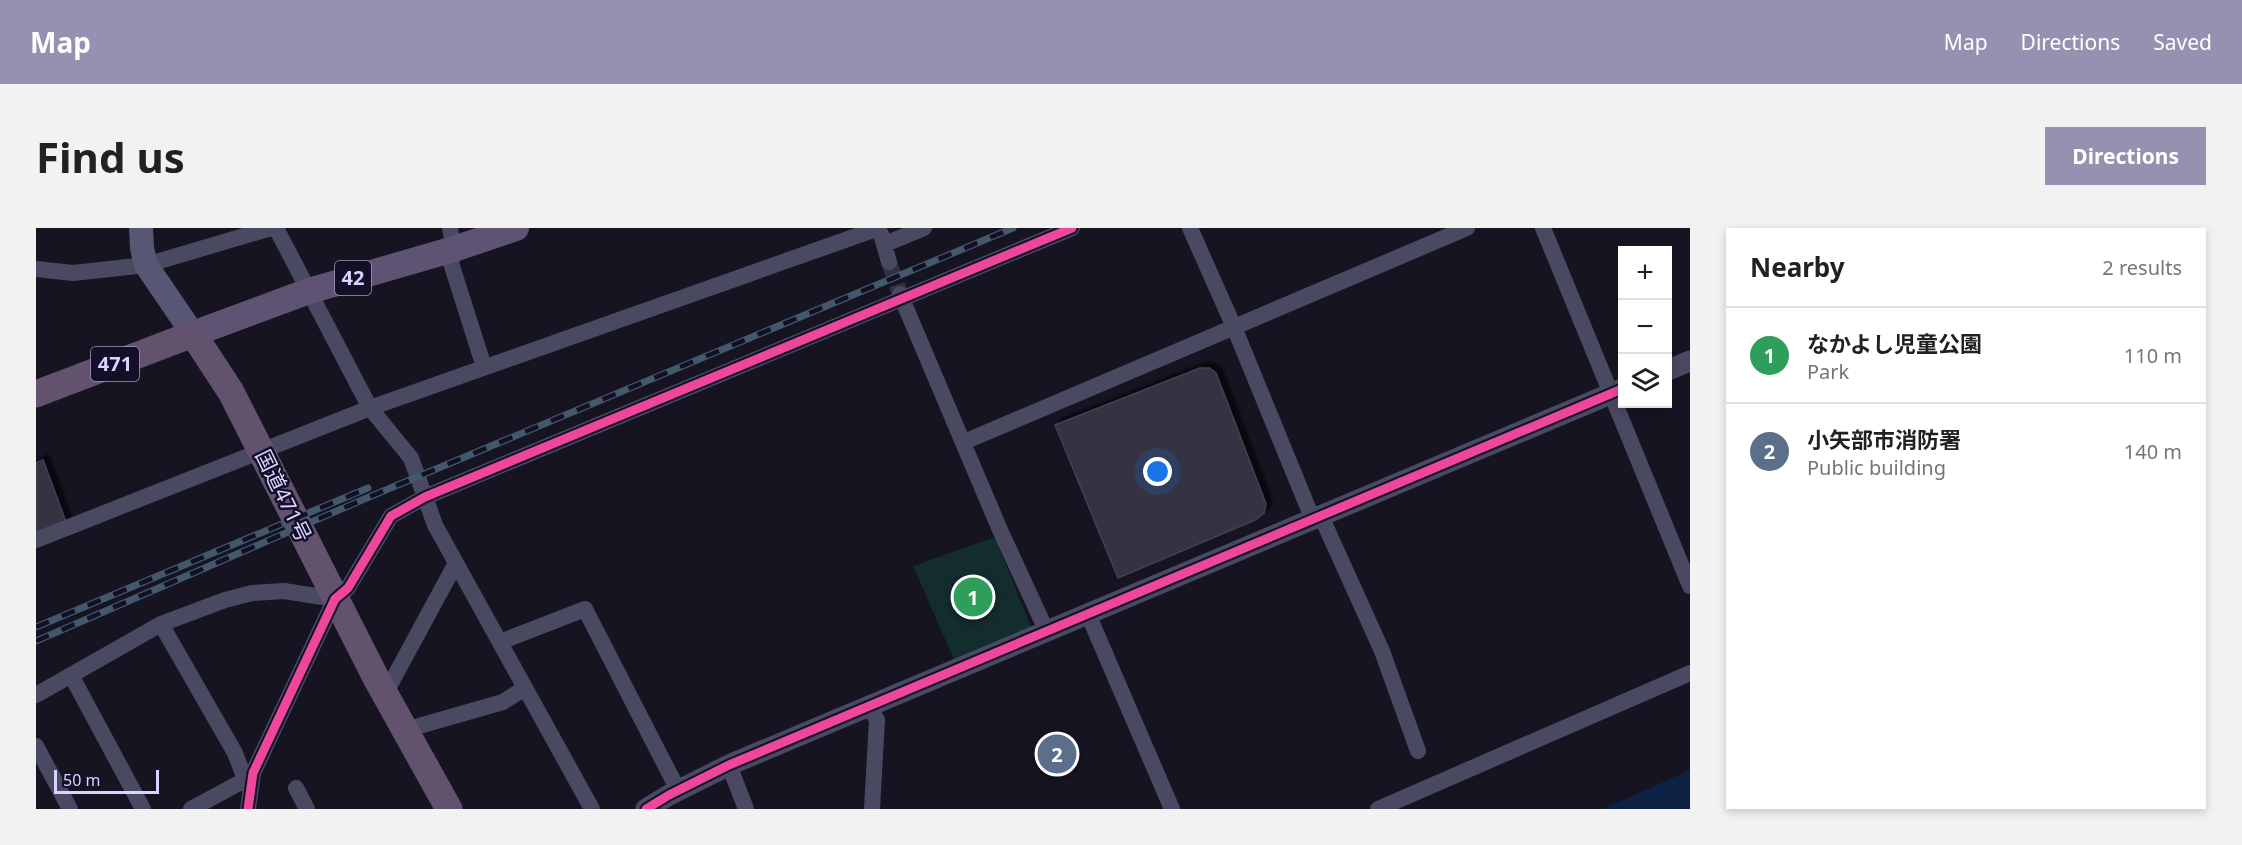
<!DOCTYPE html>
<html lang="en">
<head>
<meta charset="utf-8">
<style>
	body { margin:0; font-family:"Noto Sans","Noto Sans JP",sans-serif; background:#f2f2f2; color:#202124 }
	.controls { position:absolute; right:18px; top:18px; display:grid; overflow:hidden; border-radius:0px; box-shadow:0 3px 9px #0003 }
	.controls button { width:54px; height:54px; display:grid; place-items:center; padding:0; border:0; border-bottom:2px solid #e0e0e0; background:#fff; color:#202124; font:30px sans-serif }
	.scale { position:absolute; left:18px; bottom:15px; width:105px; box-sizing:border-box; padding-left:6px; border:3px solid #d9d4ff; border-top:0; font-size:16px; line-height:21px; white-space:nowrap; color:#d9d4ff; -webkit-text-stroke:4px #130f26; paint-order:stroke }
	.you { position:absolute; left:1122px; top:244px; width:21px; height:21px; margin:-15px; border:4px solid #fff; border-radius:50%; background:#1a73e8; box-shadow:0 0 0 9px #1a73e833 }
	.badge { display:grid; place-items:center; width:39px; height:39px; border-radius:50%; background:#9591b1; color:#fff; font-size:20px; font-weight:700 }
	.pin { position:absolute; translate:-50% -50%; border:3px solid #fff; box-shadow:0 2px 6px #0006 }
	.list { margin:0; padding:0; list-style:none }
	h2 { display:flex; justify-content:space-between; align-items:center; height:78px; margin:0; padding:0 24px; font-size:26px }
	h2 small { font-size:20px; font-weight:400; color:#757577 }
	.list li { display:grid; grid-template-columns:39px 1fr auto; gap:18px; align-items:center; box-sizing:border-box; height:96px; padding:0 24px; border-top:2px solid #e0e0e0 }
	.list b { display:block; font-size:22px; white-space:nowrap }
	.list p { margin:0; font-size:20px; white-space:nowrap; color:#757577 }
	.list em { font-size:20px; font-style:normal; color:#757577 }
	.icon { flex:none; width:33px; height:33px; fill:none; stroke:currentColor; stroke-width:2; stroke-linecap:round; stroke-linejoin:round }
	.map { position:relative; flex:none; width:1654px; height:581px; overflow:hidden; border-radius:0px }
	header { display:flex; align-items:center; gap:36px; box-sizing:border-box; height:84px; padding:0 30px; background:#9591b1; color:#fff }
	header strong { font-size:28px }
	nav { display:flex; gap:33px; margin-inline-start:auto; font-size:21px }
	.intro { display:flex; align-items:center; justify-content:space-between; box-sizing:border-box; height:144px; padding:0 36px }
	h1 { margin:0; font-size:42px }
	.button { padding:15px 27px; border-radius:0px; background:#9591b1; color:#fff; font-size:21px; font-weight:700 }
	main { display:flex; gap:36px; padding:0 36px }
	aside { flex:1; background:#fff; border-radius:0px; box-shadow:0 3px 9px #0003 }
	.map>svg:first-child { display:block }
	.green { fill:#132c2d }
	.water { fill:#0d2144 }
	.building { fill:#343243; stroke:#433f54; stroke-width:1.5; filter:url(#shadow) }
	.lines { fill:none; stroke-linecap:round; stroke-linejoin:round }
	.minor-tunnel { stroke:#333142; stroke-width:16; stroke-dasharray:16 8; stroke-linecap:butt }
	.minor { stroke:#4a4962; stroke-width:16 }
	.tertiary { stroke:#4a4962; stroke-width:21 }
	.secondary { stroke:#575674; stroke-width:24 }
	.primary { stroke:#5e5373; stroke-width:26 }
	.trunk { stroke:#62526e; stroke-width:27 }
	.rail-casing { stroke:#43596b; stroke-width:7 }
	.rail { stroke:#130f26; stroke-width:4.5; stroke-dasharray:14; stroke-linecap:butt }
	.cycleway-casing { stroke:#130f26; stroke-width:13 }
	.cycleway { stroke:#ed469a; stroke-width:9 }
	.labels { text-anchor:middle; stroke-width:5; stroke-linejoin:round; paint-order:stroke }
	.shield { fill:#130f26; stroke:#9e99be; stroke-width:1.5 }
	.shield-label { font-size:20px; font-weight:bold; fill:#d9d4ff }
	.street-label { font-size:21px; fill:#d9d4ff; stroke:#130f26 }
</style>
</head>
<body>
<header>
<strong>Map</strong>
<nav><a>Map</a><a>Directions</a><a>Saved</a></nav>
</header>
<div class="intro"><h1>Find us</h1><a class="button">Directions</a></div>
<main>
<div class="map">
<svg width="1654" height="581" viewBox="0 0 1654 581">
	<defs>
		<filter id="shadow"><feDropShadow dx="5.5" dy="-5.5" stdDeviation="1.5" flood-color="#0009"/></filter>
	</defs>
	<rect width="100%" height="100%" fill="#161421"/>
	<path class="green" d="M959,309L996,401L919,434L877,338Z"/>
	<path class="water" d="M1654,542V581H1567Z"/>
	<path class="building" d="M1164,140H1173L1180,145L1230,276L1228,285L1219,292L1082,350L1019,197Z
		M7,232L30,294L0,305V235Z"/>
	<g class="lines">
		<path class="minor-tunnel" d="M853,34L864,66"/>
		<path class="minor" d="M240,0L334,180L375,230L399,297L556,581
			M414,0L418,21L415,35L448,139
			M1154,0L1198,99L1277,292
			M1507,0L1654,358
			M845,6L853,34
			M849,16L888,0
			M0,41L37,45L110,37L235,0
			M864,66L964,302L1011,404
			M928,214L1431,0
			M1285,288L1346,423L1382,523
			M0,312L334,180L843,0
			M1052,386L1136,581
			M125,396L199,525L207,546V553L155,581
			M464,414L549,381L642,562
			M35,447L107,581
			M349,466L420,335
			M0,467L125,396L189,372L216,365L248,363L299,371
			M833,478L841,492L836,581
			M369,502L467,474L489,460
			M0,518L34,581
			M693,537L710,581
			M260,560L271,581
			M212,581L217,545L299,371L312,360L355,288L389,269L1036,0
			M1342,581L1654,445"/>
		<path class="tertiary" d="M1632,142L1654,133
			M610,581L633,567L693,537L1586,161"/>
		<path class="secondary" d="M105,0L106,20L110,37L157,106"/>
		<path class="primary" d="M157,106L273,63L418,21L480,0"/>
		<path class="trunk" d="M0,166L157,106L195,164L340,450L413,581"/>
		<defs>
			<path id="rail" d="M0,399L332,260
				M0,413L333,269L977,0"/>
		</defs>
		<use href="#rail" class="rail-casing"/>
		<use href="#rail" class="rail"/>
		<defs>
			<path id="cycleway" d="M212,581L217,545L299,371L312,360L355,288L389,269L1036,0
				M610,581L633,567L693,537L1586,161"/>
		</defs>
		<use href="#cycleway" class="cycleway-casing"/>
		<use href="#cycleway" class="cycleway"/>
	</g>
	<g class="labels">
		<g class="shield">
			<rect x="299" y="33" width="36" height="34" rx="4.5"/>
			<rect x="55" y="119" width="48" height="34" rx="4.5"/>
		</g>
		<g class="shield-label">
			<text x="317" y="57">42</text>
			<text x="79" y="143">471</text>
		</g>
		<g class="street-label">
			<text transform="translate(247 268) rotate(64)" y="7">国道471号</text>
		</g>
	</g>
</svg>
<div class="controls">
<button>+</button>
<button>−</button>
<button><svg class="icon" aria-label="layers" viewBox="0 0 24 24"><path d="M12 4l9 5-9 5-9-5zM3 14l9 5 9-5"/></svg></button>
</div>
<div class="scale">50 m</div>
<div class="you"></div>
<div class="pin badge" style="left:937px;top:369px;background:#2e9e5b">1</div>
<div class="pin badge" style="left:1021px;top:526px;background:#5c6f8a">2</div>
</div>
<aside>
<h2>Nearby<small>2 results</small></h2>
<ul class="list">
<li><span class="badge" style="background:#2e9e5b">1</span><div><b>なかよし児童公園</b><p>Park</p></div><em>110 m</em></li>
<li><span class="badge" style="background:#5c6f8a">2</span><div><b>小矢部市消防署</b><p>Public building</p></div><em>140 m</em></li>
</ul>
</aside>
</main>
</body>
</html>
